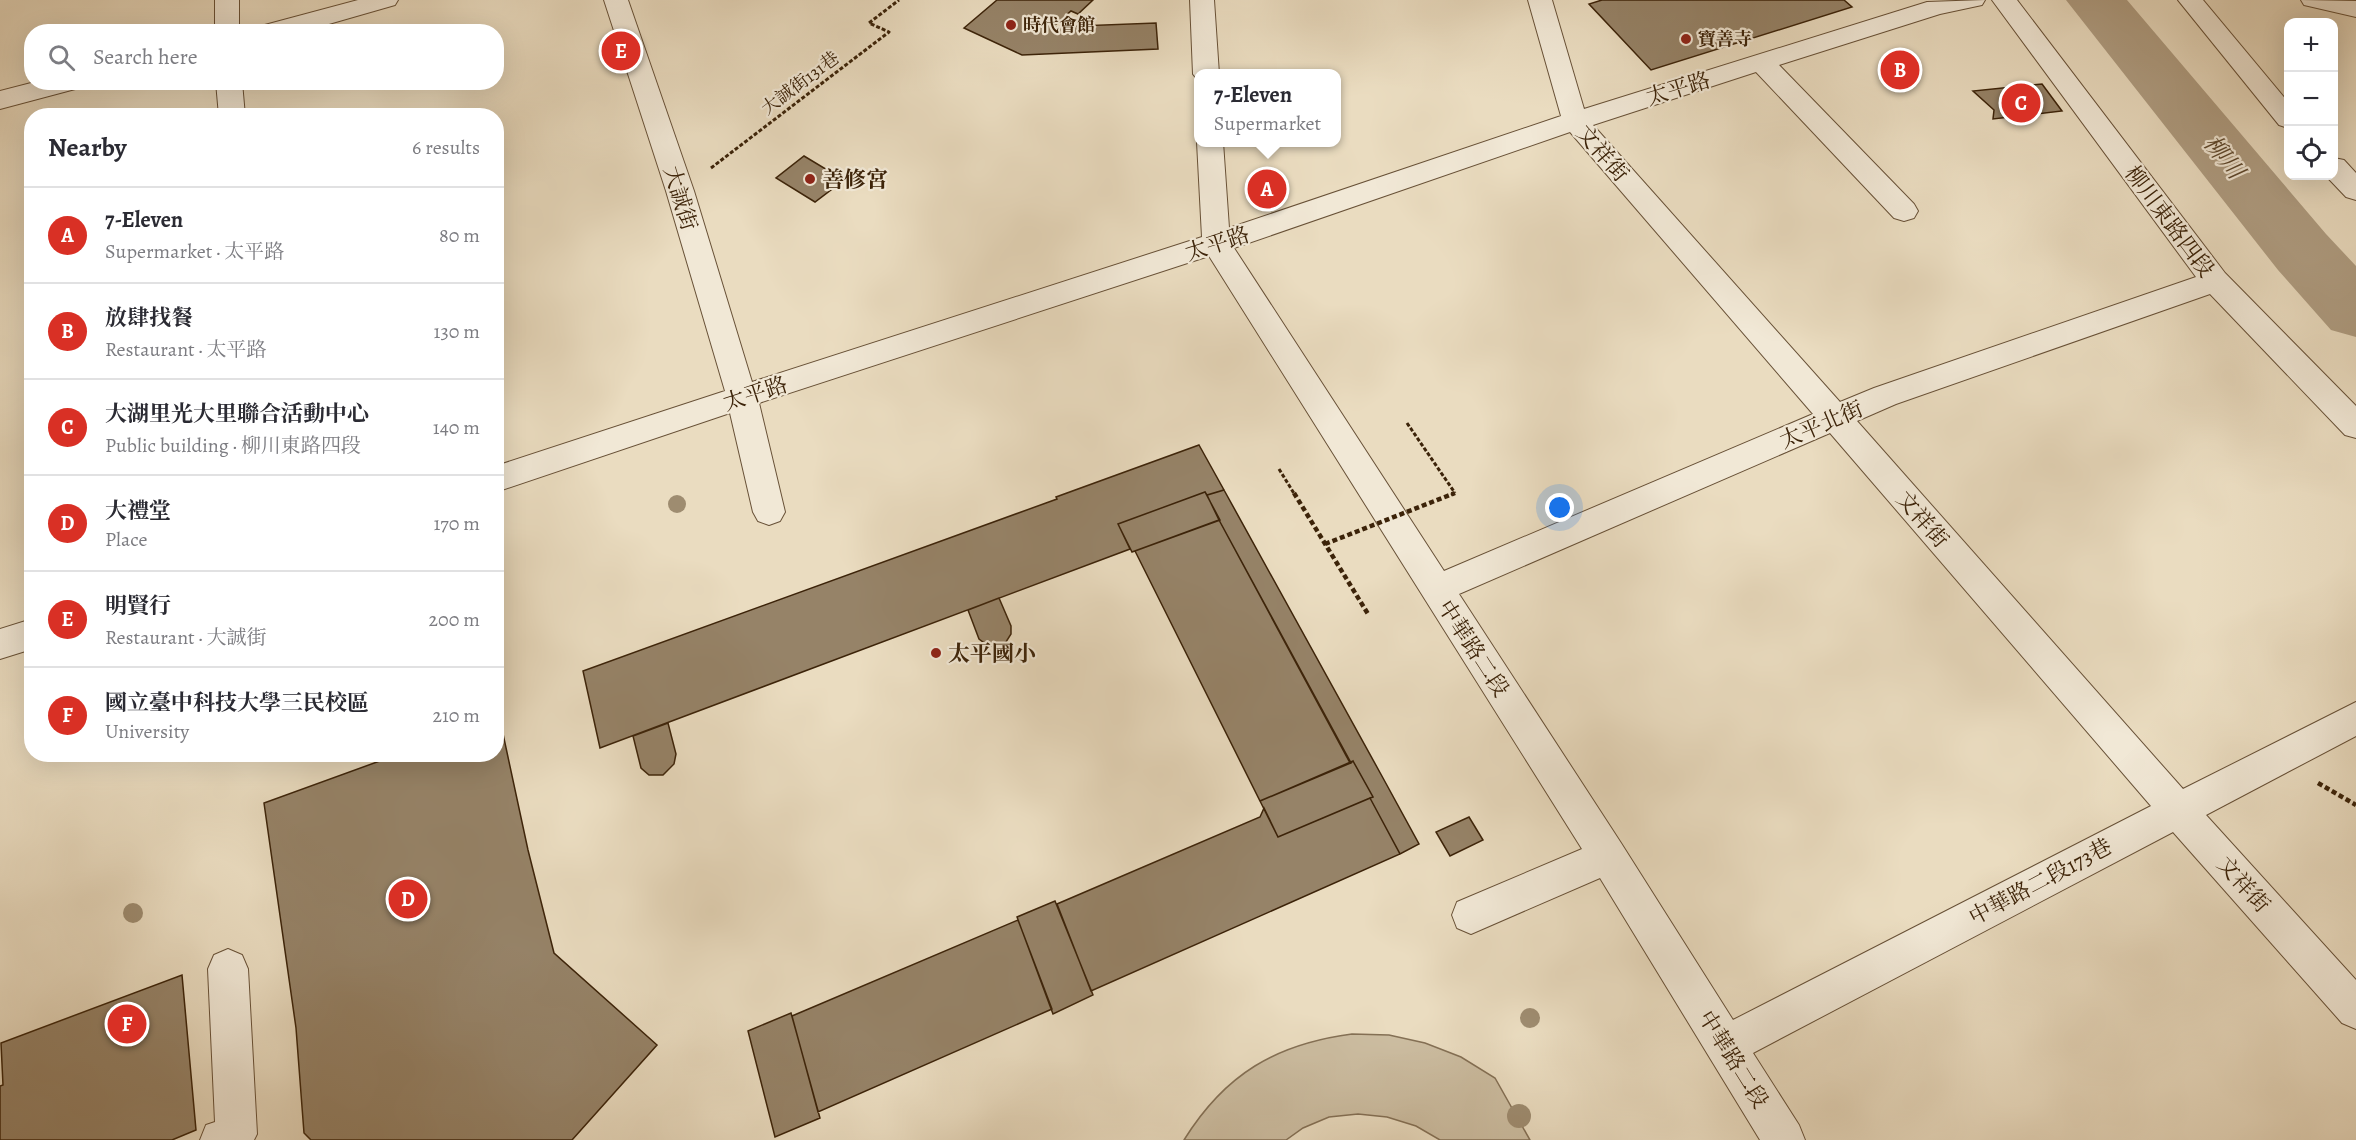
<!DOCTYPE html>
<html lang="en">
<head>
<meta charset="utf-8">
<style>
	body { margin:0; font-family:Alegreya,"Noto Serif TC",serif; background:#f2f2f3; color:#2b2b33 }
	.controls { position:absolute; right:18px; top:18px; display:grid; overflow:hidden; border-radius:12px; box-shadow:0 6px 24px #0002 }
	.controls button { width:54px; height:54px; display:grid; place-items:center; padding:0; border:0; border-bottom:2px solid #e1e1e2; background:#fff; color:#2b2b33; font:30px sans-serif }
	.you { position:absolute; left:1560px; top:508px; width:21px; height:21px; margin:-15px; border:4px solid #fff; border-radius:50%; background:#1a73e8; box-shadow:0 0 0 9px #1a73e833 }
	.badge { display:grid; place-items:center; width:39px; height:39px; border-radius:50%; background:#d93025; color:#fff; font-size:20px; font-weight:700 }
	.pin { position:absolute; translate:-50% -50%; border:3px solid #fff; box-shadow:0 2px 6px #0006 }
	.popup { position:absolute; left:1194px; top:69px; width:147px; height:78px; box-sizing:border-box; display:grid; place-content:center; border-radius:12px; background:#fff; filter:drop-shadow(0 2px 4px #0005); font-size:20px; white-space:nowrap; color:#7c7c81 }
	.popup b { font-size:22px; color:#2b2b33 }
	.popup::after { content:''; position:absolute; left:50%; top:100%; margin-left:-12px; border:12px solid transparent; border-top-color:#fff }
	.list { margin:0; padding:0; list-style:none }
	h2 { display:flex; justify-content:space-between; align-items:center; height:78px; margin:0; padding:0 24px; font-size:26px }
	h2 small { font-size:20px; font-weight:400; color:#7c7c81 }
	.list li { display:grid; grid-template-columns:39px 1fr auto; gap:18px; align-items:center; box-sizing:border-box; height:96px; padding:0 24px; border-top:2px solid #e1e1e2 }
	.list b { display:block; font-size:22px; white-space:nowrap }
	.list p { margin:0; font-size:20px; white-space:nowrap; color:#7c7c81 }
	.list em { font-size:20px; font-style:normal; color:#7c7c81 }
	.icon { flex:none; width:33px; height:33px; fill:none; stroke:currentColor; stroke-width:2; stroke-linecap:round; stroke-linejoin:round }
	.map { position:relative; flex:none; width:2356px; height:1140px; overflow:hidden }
	.search { position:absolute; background:#fff; box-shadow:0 6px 24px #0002; left:24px; top:24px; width:480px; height:66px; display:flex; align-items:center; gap:15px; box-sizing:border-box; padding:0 21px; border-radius:24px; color:#7c7c81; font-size:22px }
	.panel { position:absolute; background:#fff; box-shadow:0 6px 24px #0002; left:24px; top:108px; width:480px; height:654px; border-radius:24px }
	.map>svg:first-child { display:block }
	.green { fill:#ccbda1; stroke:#847055; stroke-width:1.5 }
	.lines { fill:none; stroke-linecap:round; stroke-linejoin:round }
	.river { fill:#af9d82; fill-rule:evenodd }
	.building { fill:#968368; stroke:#3c2309; stroke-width:1.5 }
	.minor-casing { stroke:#685137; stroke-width:2 }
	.path-far1 { stroke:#3c2309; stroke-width:3; stroke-dasharray:4 2; stroke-linecap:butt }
	.path { stroke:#3c2309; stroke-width:4.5; stroke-dasharray:5 3; stroke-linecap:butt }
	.minor { fill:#f1e8d6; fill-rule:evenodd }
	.path-bridge-far1 { stroke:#3c2309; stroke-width:3; stroke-dasharray:4 2; stroke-linecap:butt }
	.path-bridge { stroke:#3c2309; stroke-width:4.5; stroke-dasharray:5 3; stroke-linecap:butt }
	.tree { fill:#9e8c70 }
	.poi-dot { fill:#8f2418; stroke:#f1e8d6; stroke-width:2 }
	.labels { text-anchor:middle; stroke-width:4.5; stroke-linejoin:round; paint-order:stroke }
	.far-poi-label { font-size:18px; font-weight:bold; fill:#3c2309; stroke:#f1e8d6; text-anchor:start }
	.far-street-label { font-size:18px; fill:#3c2309; stroke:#f1e8d6 }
	.street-label { font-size:22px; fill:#3c2309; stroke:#f1e8d6 }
	.poi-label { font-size:22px; font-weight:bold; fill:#3c2309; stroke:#f1e8d6; text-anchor:start }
	.water-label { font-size:24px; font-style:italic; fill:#5e482d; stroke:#f1e8d6 }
</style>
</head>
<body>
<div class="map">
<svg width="2356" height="1140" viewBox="0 0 2356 1140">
	<rect width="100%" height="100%" fill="#eadcc0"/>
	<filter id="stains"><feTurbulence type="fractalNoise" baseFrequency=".00333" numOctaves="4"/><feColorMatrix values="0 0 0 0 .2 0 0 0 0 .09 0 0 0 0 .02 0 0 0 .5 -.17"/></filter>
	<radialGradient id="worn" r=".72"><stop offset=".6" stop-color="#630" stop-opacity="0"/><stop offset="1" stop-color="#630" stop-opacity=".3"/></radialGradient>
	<path class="green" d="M1352,1034L1389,1035L1425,1043L1461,1057L1495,1078L1530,1140H1440L1416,1126L1387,1117L1358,1114L1329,1117L1303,1128L1286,1140H1184C1225,1074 1276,1044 1352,1034Z"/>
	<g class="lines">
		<path class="river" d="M2066,0H2127L2326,234L2356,266V337L2331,330L2278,270Z"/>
	</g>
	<path class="building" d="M997,0H1093L1078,14L1071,11L1053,27L1156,23L1158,49L1022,55L964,28Z
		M1602,0H1844L1852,7L1651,70L1589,4Z
		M2042,84L2062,111L1993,119L1994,110L1973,91Z
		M804,156L844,180L815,202L776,178Z
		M1199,445L1224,490L1207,495L1205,492L1118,524L1130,549L600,748L583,671L1057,499L1056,497Z
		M1224,490L1383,778L1419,844L1400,854L1370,798L1373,797L1353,761L1351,763L1349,761L1219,520L1207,495Z
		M1205,492L1220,520L1132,552L1118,524Z
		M1219,520L1351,763L1260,801L1135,551Z
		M999,598L1011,626V634L1006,642L995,647L987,645L979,639L968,610Z
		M497,706L528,850L554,953L657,1045L572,1140H311L304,1133L296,1028L264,803L399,754H496Z
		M668,723L676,754L674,764L663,775H649L641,768L633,736Z
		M1353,761L1373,797L1278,837L1260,801Z
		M1370,798L1400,854L1091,991L1057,904L1260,817L1264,808L1278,837Z
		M1469,817L1483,840L1450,856L1436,832Z
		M1055,901L1093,995L1053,1014L1017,917Z
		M1018,920L1052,1009L818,1112L792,1016Z
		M182,975L196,1130L172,1140H0V1086L3,1085L1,1043Z
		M791,1013L820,1118L775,1137L748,1031Z"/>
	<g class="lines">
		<defs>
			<path id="minor" d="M215,0H239V32H215Z
				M358,0H398L395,5L301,32H258L261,26Z
				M604,0H628L694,191L752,382L1202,237L1197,142L1198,140V142H1223L1229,228L1561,116L1528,0H1552L1584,109L1927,2L1985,0L1982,5L1940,14L1779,65L1914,204L1918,211L1914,218L1904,221L1894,218L1756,72L1593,125L1840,402L1874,388L2196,277L1992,0H2017L2225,273L2356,406V438L2345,435L2210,294L1896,404L1857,421L2183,789L2356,702V736L2206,815L2356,980V1029L2342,1023L2173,832L1753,1053L1799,1125L1805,1140H1760L1600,878L1471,934L1457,928L1452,915L1457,902L1582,849L1209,256L759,403L785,512L780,521L769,525L758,521L753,512L730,413L496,492V466L725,391L666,191ZM1570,132L1813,414L1444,571L1234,248ZM1830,433L2151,806L1733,1020L1621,843L1459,594Z
				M1190,0H1214L1219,74H1198V80L1193,74Z
				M2178,0H2203L2288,102V128L2279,125Z
				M2301,0L2356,1V17L2304,5Z
				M35,82H82L79,88L0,109V91Z
				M216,82H242L245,116H219Z
				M2334,158L2344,160L2356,173V200L2346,197L2326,176H2334Z
				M32,619V649L0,659V629Z
				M228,949L242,955L248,969L257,1134L254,1140H200L206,1125L215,1122L208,969L214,955Z"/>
		</defs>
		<use href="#minor" class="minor-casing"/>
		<path class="path-far1" d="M711,168L889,32L869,23L899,0
			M1407,423L1455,493
			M1279,469L1295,495"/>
		<path class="path" d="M1294,493L1368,614
			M2318,783L2356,805"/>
		<use href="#minor" class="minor"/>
		<path class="path-bridge-far1" d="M1451,495L1455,493"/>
		<path class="path-bridge" d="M1325,544L1455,493"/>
	</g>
	<g class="tree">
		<circle cx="677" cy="504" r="9"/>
		<circle cx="133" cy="913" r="10"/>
		<circle cx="1530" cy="1018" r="10"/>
		<circle cx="1519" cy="1116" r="12"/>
	</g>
	<g class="poi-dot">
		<circle cx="1011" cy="25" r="6"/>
		<circle cx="1686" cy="39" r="6"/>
		<circle cx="810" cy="179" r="6"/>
		<circle cx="936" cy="653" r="6"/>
	</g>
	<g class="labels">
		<g class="far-poi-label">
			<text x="1023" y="31">時代會館</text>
			<text x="1698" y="45">寶善寺</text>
		</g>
		<g class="far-street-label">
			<text transform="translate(800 83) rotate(-37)" y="6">大誠街131巷</text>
		</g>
		<g class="street-label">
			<text transform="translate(1678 88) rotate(-17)" y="8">太平路</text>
			<text transform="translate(1603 153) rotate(49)" y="8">文祥街</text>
			<text transform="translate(681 198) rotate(73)" y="8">大誠街</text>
			<text transform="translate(2170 221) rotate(53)" y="8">柳川東路四段</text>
			<text transform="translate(1217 243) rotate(-18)" y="8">太平路</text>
			<text transform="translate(755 393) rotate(-18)" y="8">太平路</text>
			<text transform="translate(1821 424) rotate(-23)" y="8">太平北街</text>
			<text transform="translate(1923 519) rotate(49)" y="8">文祥街</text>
			<text transform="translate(1474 648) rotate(57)" y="8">中華路二段</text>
			<text transform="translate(2040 881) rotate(-28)" y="8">中華路二段173巷</text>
			<text transform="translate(2244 884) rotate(48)" y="8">文祥街</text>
			<text transform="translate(1734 1059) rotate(58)" y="8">中華路二段</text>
		</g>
		<g class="poi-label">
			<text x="822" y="187">善修宮</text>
			<text x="948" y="661">太平國小</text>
		</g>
		<g class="water-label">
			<text transform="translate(2224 157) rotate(51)" y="8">柳川</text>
		</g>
	</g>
	<rect width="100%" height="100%" filter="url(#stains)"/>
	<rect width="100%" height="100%" fill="url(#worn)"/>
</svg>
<div class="controls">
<button>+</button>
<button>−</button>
<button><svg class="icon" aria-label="locate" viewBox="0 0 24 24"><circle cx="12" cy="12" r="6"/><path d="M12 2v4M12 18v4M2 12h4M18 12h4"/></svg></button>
</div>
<div class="you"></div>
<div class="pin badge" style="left:1267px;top:189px">A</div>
<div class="popup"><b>7-Eleven</b>Supermarket</div>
<div class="pin badge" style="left:1900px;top:70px">B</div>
<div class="pin badge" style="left:2021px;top:103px">C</div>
<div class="pin badge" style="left:408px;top:899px">D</div>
<div class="pin badge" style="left:621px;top:51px">E</div>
<div class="pin badge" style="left:127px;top:1024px">F</div>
<div class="search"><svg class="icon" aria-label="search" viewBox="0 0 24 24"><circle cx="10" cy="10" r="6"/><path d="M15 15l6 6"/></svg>Search here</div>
<section class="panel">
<h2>Nearby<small>6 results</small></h2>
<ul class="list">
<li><span class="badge">A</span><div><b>7-Eleven</b><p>Supermarket · 太平路</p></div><em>80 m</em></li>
<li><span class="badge">B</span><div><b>放肆找餐</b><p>Restaurant · 太平路</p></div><em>130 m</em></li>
<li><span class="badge">C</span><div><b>大湖里光大里聯合活動中心</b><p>Public building · 柳川東路四段</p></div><em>140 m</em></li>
<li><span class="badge">D</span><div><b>大禮堂</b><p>Place</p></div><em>170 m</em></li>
<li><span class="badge">E</span><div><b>明賢行</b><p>Restaurant · 大誠街</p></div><em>200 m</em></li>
<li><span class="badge">F</span><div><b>國立臺中科技大學三民校區</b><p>University</p></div><em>210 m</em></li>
</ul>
</section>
</div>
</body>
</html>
